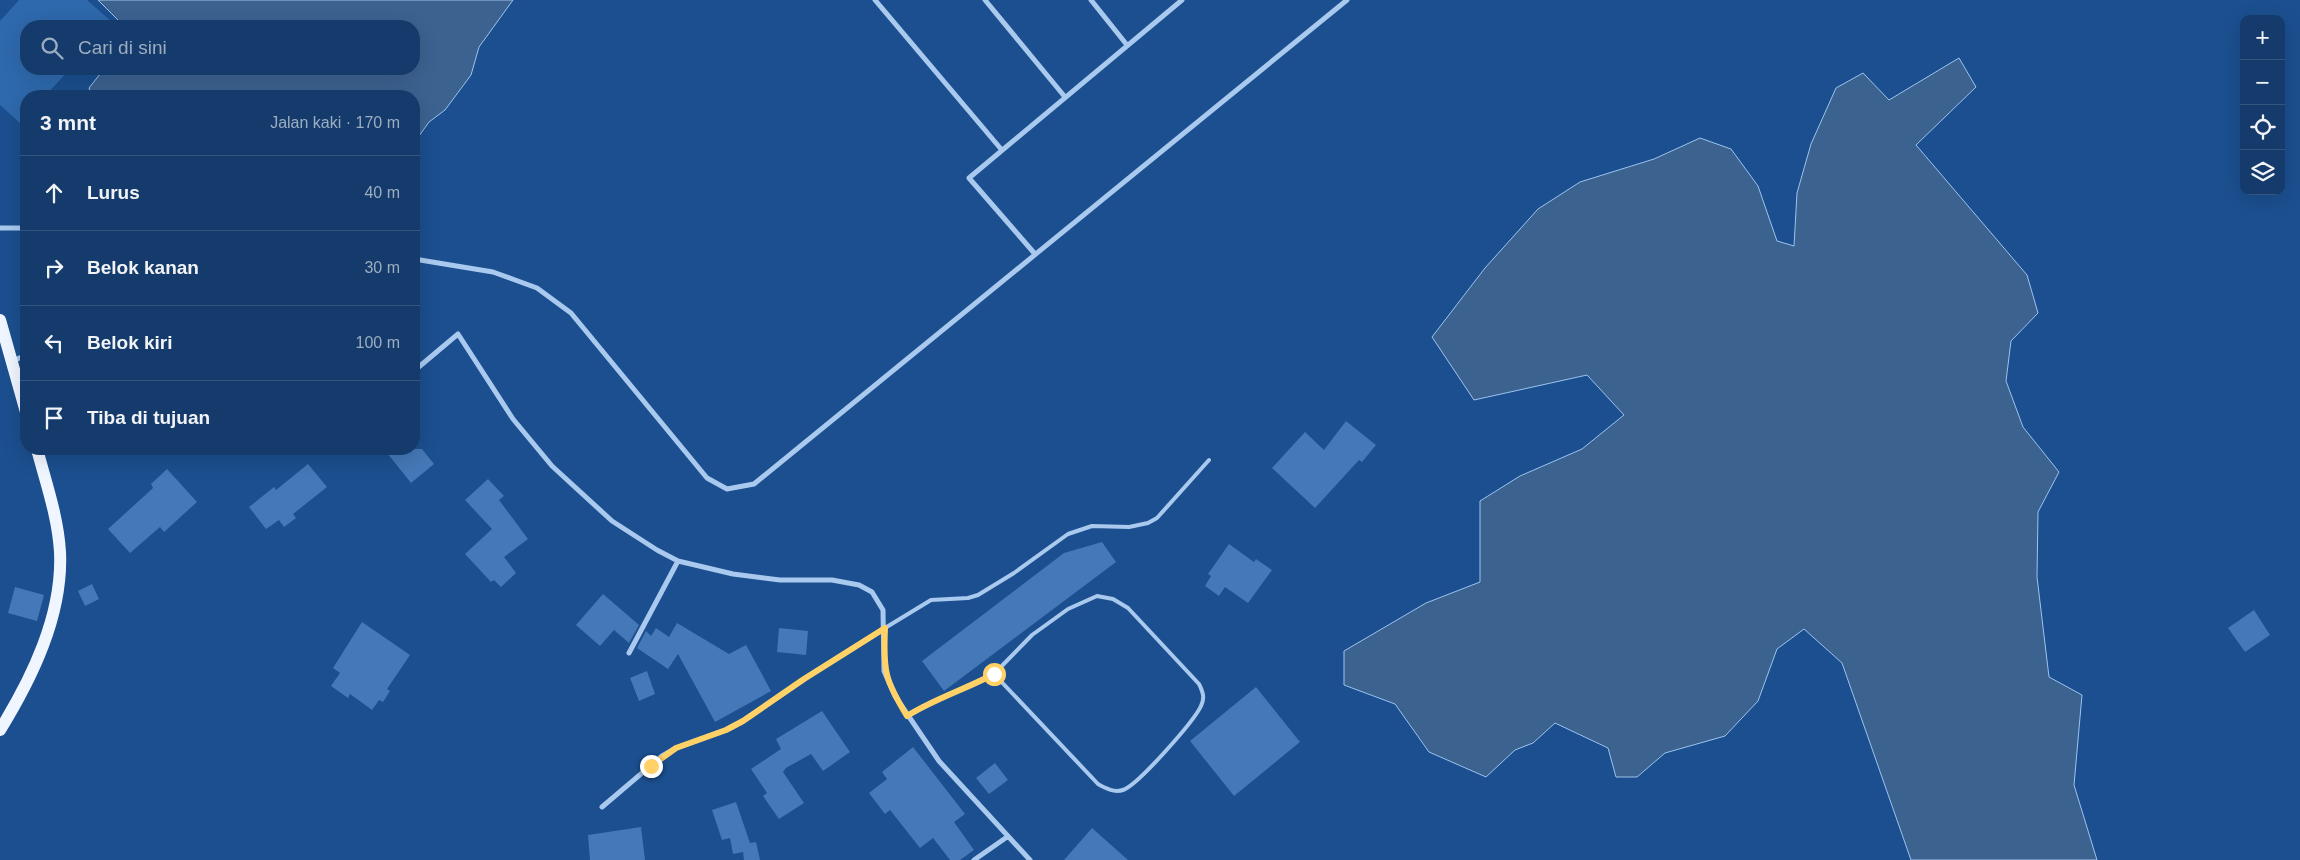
<!DOCTYPE html>
<html lang="id">
<head>
<meta charset="utf-8">
<style>
	body { margin:0; font-family:Arial,sans-serif; background:#214673; color:#f1f3f6 }
	.controls { position:absolute; right:15px; top:15px; display:grid; overflow:hidden; border-radius:10px; box-shadow:0 5px 20px #0002 }
	.controls button { width:45px; height:45px; display:grid; place-items:center; padding:0; border:0; border-bottom:1px solid #33557e; background:#143b6b; color:#f1f3f6; font:25px sans-serif }
	.stop { position:absolute; width:15px; height:15px; margin:-11px; border:4px solid #ffd166; border-radius:50%; background:#fff }
	.stop.end { background:#ffd166; border-color:#fff; box-shadow:0 1px 5px #0008 }
	.list { margin:0; padding:0; list-style:none }
	h2 { display:flex; justify-content:space-between; align-items:center; height:65px; margin:0; padding:0 20px; font-size:21px }
	h2 small { font-size:16px; font-weight:400; color:#9dadc1 }
	.list li { display:grid; grid-template-columns:32px 1fr auto; gap:15px; align-items:center; box-sizing:border-box; height:75px; padding:0 20px; border-top:1px solid #33557e }
	.list b { display:block; font-size:19px; white-space:nowrap }
	.list em { font-size:16px; font-style:normal; color:#9dadc1 }
	.icon { flex:none; width:28px; height:28px; fill:none; stroke:currentColor; stroke-width:2; stroke-linecap:round; stroke-linejoin:round }
	.map { position:relative; flex:none; width:2300px; height:860px; overflow:hidden }
	.search { position:absolute; background:#143b6b; box-shadow:0 5px 20px #0002; left:20px; top:20px; width:400px; height:55px; display:flex; align-items:center; gap:12px; box-sizing:border-box; padding:0 18px; border-radius:20px; color:#9dadc1; font-size:19px }
	.panel { position:absolute; background:#143b6b; box-shadow:0 5px 20px #0002; left:20px; top:90px; width:400px; height:365px; border-radius:20px }
	.map>svg:first-child { display:block }
	.pitch { fill:#2e69ad }
	.water { fill:#3c6290; stroke:#9cc4f0 }
	.building { fill:#4478b7 }
	.lines { fill:none; stroke-linecap:round; stroke-linejoin:round }
	.service { stroke:#a9c9ee; stroke-width:4 }
	.minor { stroke:#a9c9ee; stroke-width:5 }
	.primary { stroke:#f0f6ff; stroke-width:12 }
	.route { stroke:#ffd166; stroke-width:6 }
</style>
</head>
<body>
<div class="map">
<svg width="2300" height="860" viewBox="0 0 2300 860">
	<rect width="100%" height="100%" fill="#1b4f8f"/>
	<path class="pitch" d="M19,0H87L112,22L107,26H26V69H70L45,96H26V118L21,124L0,105V21Z"/>
	<path class="water" d="M98,0H513L479,47L471,75L445,110L429,122L419,136L418,171L414,169V96H92L89,88L104,69H414V26H118L119,21Z
		M1959,58L1976,87L1916,145L2027,275L2038,313L2011,341L2006,381L2023,427L2059,472L2038,512L2037,577L2049,677L2082,695L2074,785L2097,860H1911L1842,663L1804,629L1777,649L1758,701L1725,736L1665,753L1637,777H1616L1608,748L1555,723L1533,743L1515,750L1486,777L1429,752L1395,704L1344,685V651L1426,603L1480,582V501L1520,476L1582,449L1624,415L1587,375L1474,400L1432,337L1485,268L1538,209L1580,182L1654,159L1700,138L1731,149L1758,186L1777,241L1794,246L1797,193L1811,144L1836,88L1863,73L1889,100Z"/>
	<path class="building" d="M1346,421L1376,445L1362,462L1359,460L1315,508L1272,468L1305,432L1324,450Z
		M384,449H422L434,464L411,483Z
		M308,464L327,487L293,514L296,518L284,527L279,520L266,529L249,507L274,487L276,490Z
		M167,469L197,502L164,532L160,527L130,553L108,529L153,488L151,484Z
		M488,479L504,496L499,500L528,539L504,557L516,573L501,587L494,580L491,582L465,554L492,529L465,500Z
		M1102,542L1116,562L944,691L922,661L1064,553Z
		M1229,544L1254,562L1256,559L1272,570L1248,603L1225,587L1219,596L1205,586L1211,576L1208,574Z
		M92,584L99,599L85,606L78,591Z
		M15,587L44,595L37,621L8,613Z
		M603,594L639,625L629,643L614,630L600,646L576,625Z
		M2254,610L2270,635L2245,652L2228,628Z
		M362,622L410,655L387,689L390,691L383,702L379,700L372,710L350,694L348,698L331,686L340,673L333,668Z
		M677,623L729,654L746,645L771,691L715,722L678,654L668,669L637,648L646,631L651,636L656,628L669,637Z
		M779,628L808,631L806,655L777,652Z
		M647,671L655,694L639,701L630,678Z
		M1256,687L1300,742L1234,796L1190,741Z
		M822,711L850,752L823,771L811,754L786,768L783,772L804,803L779,819L763,796L767,793L751,769L781,749L776,739Z
		M913,747L965,814L954,822L974,850L960,860H950L933,838L920,848L890,810L885,814L869,793L887,779L882,772Z
		M995,763L1008,780L989,794L976,778Z
		M736,802L750,843L756,842L760,860H744L743,852L733,854L730,838L722,840L712,810Z
		M641,827L645,860H590L588,835Z
		M1092,828L1128,860H1064Z"/>
	<g class="lines">
		<path class="service" d="M1097,596L1113,599L1128,608L1199,684C1203,692 1205,698 1201,706C1194,721 1138,785 1123,790C1114,793 1105,788 1098,784L994,674L1032,635L1068,609Z
			M885,628L931,600L968,598L978,595L1014,573L1068,534L1092,526L1129,527L1148,523L1157,518L1209,460
			M907,716C934,699 966,689 994,674"/>
		<path class="minor" d="M875,0L1001,149
			M985,0L1065,97
			M1091,0L1127,45
			M0,228H26
			M1035,254L969,178L1182,0
			M414,259L493,272L537,288L571,313L707,478L727,489L754,484L1347,0
			M13,361L26,355
			M414,371L458,334L513,419L552,466L612,521L657,550L678,561L733,574L780,580H832L859,585L872,592L883,610L884,671L895,696L939,761L1030,860
			M629,653L678,561
			M602,807L662,756L676,748L726,730L743,721L804,679L885,628
			M974,860L1007,837"/>
		<path class="primary" d="M0,320L26,412
			M0,730C32,678 63,615 60,552C58,517 46,483 37,449"/>
	</g>
	<g class="lines">
		<path class="route" d="M651,766L676,748L726,730L743,721L804,679L885,628C883,671 885,680 907,716C934,699 966,689 994,674"/>
	</g>
</svg>
<div class="controls">
<button>+</button>
<button>−</button>
<button><svg class="icon" aria-label="locate" viewBox="0 0 24 24"><circle cx="12" cy="12" r="6"/><path d="M12 2v4M12 18v4M2 12h4M18 12h4"/></svg></button>
<button><svg class="icon" aria-label="layers" viewBox="0 0 24 24"><path d="M12 4l9 5-9 5-9-5zM3 14l9 5 9-5"/></svg></button>
</div>
<div class="stop" style="left:994px;top:674px"></div>
<div class="stop end" style="left:651px;top:766px"></div>
<div class="search"><svg class="icon" aria-label="search" viewBox="0 0 24 24"><circle cx="10" cy="10" r="6"/><path d="M15 15l6 6"/></svg>Cari di sini</div>
<section class="panel">
<h2>3 mnt<small>Jalan kaki · 170 m</small></h2>
<ul class="list">
<li><svg class="icon" aria-label="ahead" viewBox="0 0 24 24"><path d="M12 20V5M6 11l6-6 6 6"/></svg><div><b>Lurus</b></div><em>40 m</em></li>
<li><svg class="icon" aria-label="right" viewBox="0 0 24 24"><path d="M7 20v-9h11M14 6l5 5-5 5"/></svg><div><b>Belok kanan</b></div><em>30 m</em></li>
<li><svg class="icon" aria-label="left" viewBox="0 0 24 24"><path d="M17 20v-9H6M10 6l-5 5 5 5"/></svg><div><b>Belok kiri</b></div><em>100 m</em></li>
<li><svg class="icon" aria-label="arrive" viewBox="0 0 24 24"><path d="M6 21V4h12l-3 4 3 4H6"/></svg><div><b>Tiba di tujuan</b></div></li>
</ul>
</section>
</div>
</body>
</html>
